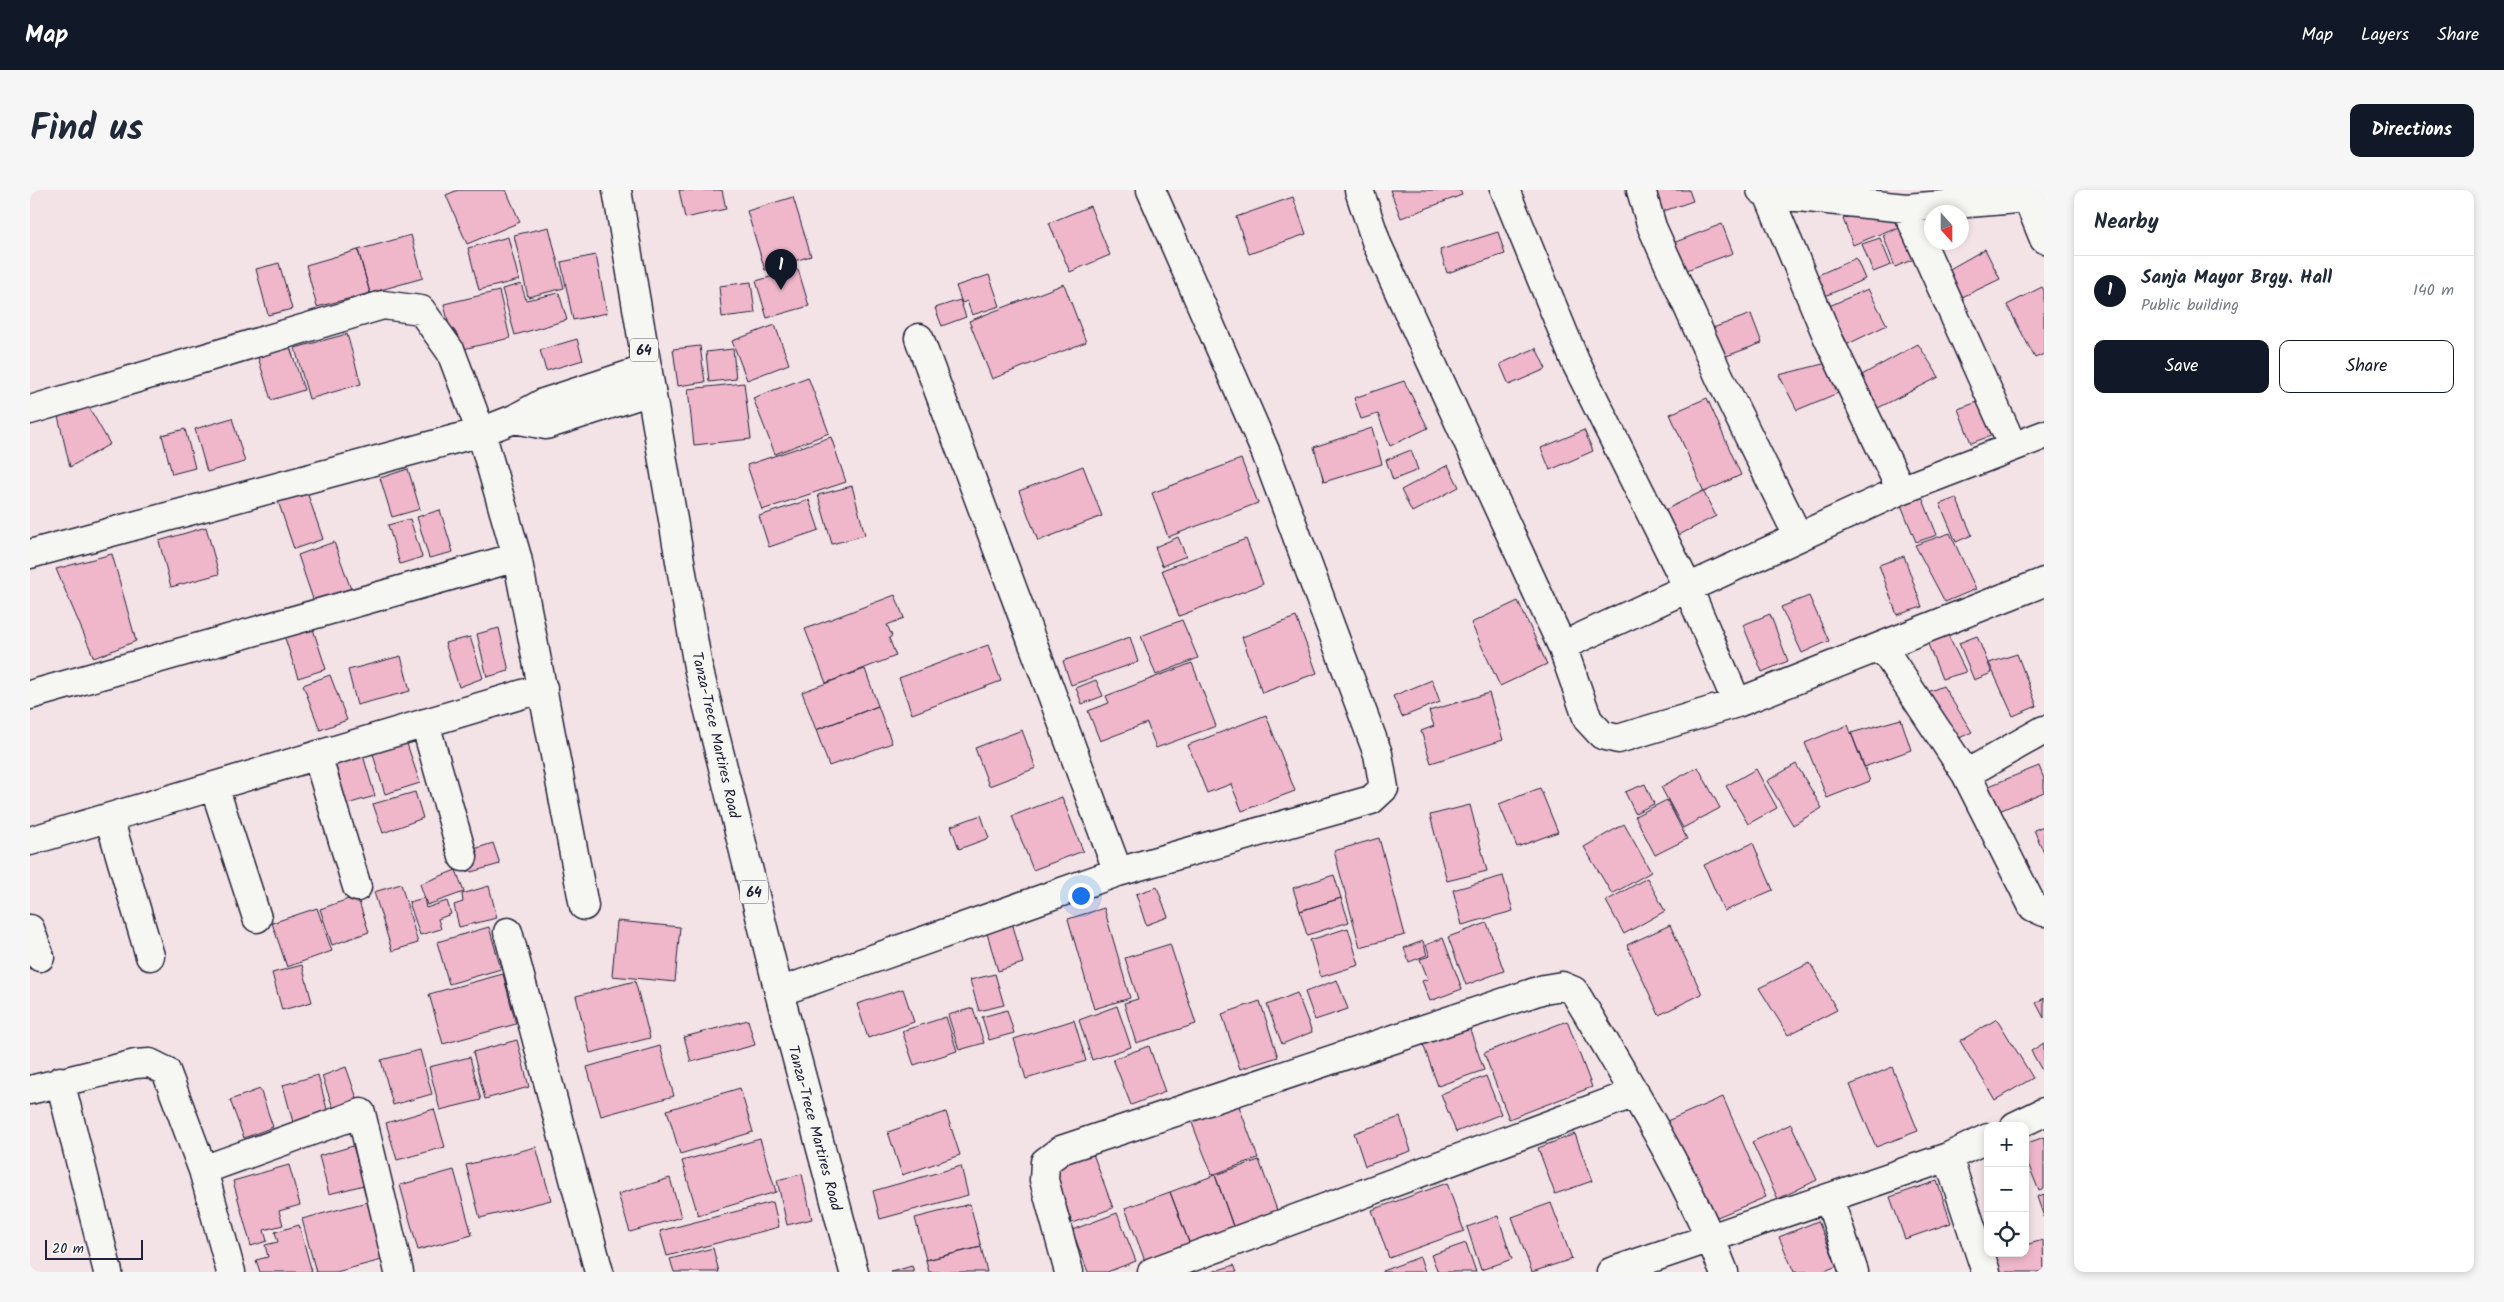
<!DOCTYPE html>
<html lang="en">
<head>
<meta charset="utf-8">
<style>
	body { margin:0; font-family:Kalam,sans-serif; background:#f6f6f7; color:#1f2937 }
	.controls { position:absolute; right:15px; bottom:15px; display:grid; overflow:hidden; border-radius:10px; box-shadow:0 2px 8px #0003 }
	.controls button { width:45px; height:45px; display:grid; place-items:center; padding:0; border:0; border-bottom:1px solid #e0e1e3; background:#fff; color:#1f2937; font:25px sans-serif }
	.compass { position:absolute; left:1894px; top:15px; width:45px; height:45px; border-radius:50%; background:#fff; box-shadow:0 2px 8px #0003; rotate:159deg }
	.scale { position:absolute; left:15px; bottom:12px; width:98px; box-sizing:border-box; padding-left:5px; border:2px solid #22223b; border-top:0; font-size:14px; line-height:18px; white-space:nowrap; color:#22223b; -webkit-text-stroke:4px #f6f6f2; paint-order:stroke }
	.you { position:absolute; left:1050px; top:705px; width:18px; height:18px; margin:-12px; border:4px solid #fff; border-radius:50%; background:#1a73e8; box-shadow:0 0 0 8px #1a73e833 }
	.badge { display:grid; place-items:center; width:32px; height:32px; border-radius:50%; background:#111827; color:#fff; font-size:16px; font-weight:700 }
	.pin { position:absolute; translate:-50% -41px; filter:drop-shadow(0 1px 2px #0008) }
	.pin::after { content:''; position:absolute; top:26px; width:18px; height:15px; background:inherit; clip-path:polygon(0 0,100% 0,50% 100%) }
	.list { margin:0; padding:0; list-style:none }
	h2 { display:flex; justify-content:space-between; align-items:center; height:65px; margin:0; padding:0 20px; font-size:21px }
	h2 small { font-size:16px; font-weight:400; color:#747a83 }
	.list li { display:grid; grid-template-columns:32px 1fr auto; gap:15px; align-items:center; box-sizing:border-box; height:70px; padding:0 20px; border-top:1px solid #e0e1e3 }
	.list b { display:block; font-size:19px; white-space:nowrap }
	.list p { margin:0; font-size:16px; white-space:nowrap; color:#747a83 }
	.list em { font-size:16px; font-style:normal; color:#747a83 }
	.actions { display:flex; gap:10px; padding:15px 20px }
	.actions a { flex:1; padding:11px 0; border:1px solid #111827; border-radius:10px; text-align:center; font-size:18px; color:#111827 }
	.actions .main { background:#111827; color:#fff }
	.icon { flex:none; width:28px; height:28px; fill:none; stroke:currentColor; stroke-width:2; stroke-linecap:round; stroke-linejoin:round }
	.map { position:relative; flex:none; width:2014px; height:1082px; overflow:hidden; border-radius:10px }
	header { display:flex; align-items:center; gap:30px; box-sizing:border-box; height:70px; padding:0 25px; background:#111827; color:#fff }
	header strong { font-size:24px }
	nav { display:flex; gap:28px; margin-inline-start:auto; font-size:18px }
	.intro { display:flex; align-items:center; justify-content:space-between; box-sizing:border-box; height:120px; padding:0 30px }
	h1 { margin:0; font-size:35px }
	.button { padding:12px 22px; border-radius:10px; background:#111827; color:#fff; font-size:18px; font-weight:700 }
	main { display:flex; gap:30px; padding:0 30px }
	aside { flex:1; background:#fff; border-radius:10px; box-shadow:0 2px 8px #0003 }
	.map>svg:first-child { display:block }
	.building { fill:#f0b7cb; stroke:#22223b }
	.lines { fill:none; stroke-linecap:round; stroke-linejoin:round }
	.minor-casing { stroke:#22223b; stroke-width:31 }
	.primary-casing { stroke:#22223b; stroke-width:31 }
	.minor { stroke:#f6f6f2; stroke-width:28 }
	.primary { stroke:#f6f6f2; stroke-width:28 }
	.labels { text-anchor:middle; stroke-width:4.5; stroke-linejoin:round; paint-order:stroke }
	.shield { fill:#f6f6f2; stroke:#626272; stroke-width:1 }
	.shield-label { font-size:14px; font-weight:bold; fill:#22223b }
	.street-label { font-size:15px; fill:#22223b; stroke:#f6f6f2 }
</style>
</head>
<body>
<header>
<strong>Map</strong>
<nav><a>Map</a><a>Layers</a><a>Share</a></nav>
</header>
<div class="intro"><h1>Find us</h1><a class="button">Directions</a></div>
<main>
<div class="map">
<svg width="2014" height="1082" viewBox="0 0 2014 1082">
	<rect width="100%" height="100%" fill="#f4e3e6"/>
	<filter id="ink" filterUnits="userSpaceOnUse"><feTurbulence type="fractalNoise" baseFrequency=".02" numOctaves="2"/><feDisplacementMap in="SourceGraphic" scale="10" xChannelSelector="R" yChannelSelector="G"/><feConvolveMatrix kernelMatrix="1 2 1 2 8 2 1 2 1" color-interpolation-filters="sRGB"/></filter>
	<g filter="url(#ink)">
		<path class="building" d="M428,0H476L490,32L437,54L416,5Z
			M649,0H692L696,19L655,28Z
			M1360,0H1430L1432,5L1371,28Z
			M1620,0H1659L1663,11L1628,23Z
			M763,7L781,66L735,80L717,21Z
			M1263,7L1276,44L1219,64L1206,27Z
			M1060,16L1080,65L1040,82L1019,33Z
			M1832,21L1862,25L1867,37L1823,55L1813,29Z
			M1692,34L1703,63L1654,81L1643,53Z
			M519,37L534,98L498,107L484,45Z
			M1872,37L1884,69L1865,77L1853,45Z
			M1468,42L1475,64L1417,83L1410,60Z
			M381,45L393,88L340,103L328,60Z
			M478,47L489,90L449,100L438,58Z
			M1850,48L1861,75L1843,82L1832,54Z
			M1955,59L1970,89L1926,110L1911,84Z
			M328,60L340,103L287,117L276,75Z
			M566,65L577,123L543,130L531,72Z
			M1826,68L1835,89L1795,106L1786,86Z
			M249,73L262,119L238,125L226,79Z
			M768,79L779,116L737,128L726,91Z
			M959,85L970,116L942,125L937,111L932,113L926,96Z
			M721,92L725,123L692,127L689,96Z
			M491,94L496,110L529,103L537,130L485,145L472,99Z
			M1034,94L1056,152L962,189L939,131Z
			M2012,97L2014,100V164L2005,168L1977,115Z
			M1838,99L1857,135L1818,154L1797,117Z
			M469,101L480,148L425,161L414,114Z
			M930,110L936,127L912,136L905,118Z
			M1721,124L1732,153L1691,168L1680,139Z
			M745,135L759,174L717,190L702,151Z
			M317,144L331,194L279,209L265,158Z
			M547,149L553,170L516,181L510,160Z
			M259,154L274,200L241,210L227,164Z
			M1888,154L1909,187L1846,219L1830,186Z
			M670,156L675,192L648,196L643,159Z
			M1506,158L1516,179L1479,195L1470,174Z
			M703,159L706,189L679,192L676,162Z
			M1797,173L1808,203L1767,220L1749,185Z
			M778,187L799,243L745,264L723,208Z
			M1374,191L1398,238L1360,256L1348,224L1331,229L1324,208Z
			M714,193L721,249L664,255L658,199Z
			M1677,208L1711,285L1674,302L1640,224Z
			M1956,209L1969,243L1941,253L1928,219Z
			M57,214L80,254L40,277L28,226Z
			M202,228L215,272L177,282L165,239Z
			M1342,238L1352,274L1294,292L1284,257Z
			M155,239L165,278L142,284L132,245Z
			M1554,240L1563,261L1520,280L1511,258Z
			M801,247L816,292L732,320L717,275Z
			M1381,260L1388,280L1363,290L1356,270Z
			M1211,269L1228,313L1138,347L1122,303Z
			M1418,275L1429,297L1382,322L1371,300Z
			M1053,276L1072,326L1008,351L989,301Z
			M378,279L390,319L362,327L350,288Z
			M822,296L835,345L802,354L788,305Z
			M1673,301L1686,326L1643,348L1627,324Z
			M277,302L293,349L264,359L248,311Z
			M1892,307L1907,345L1886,352L1871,315Z
			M1926,308L1942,345L1926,352L1910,314Z
			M779,310L789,340L739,357L729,326Z
			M410,320L423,362L399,368L387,327Z
			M380,329L392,367L370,374L358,335Z
			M176,337L189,384L141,397L129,351Z
			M1920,343L1946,399L1915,412L1885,355Z
			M1148,347L1156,366L1132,376L1125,357Z
			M1216,349L1233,394L1149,426L1132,380Z
			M304,352L322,402L285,415L268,365Z
			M82,364L106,451L64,468L26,379Z
			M1874,366L1892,417L1867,425L1849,375Z
			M865,405L874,428L857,435L862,446L859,448L866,466L796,493L775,439Z
			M1779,406L1799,451L1772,463L1751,417Z
			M1488,411L1517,474L1470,496L1441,433Z
			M1740,424L1758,471L1732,482L1713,435Z
			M1266,427L1287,483L1232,503L1212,447Z
			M1152,430L1168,468L1126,485L1111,446Z
			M281,433L296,479L268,488L253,442Z
			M469,438L479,481L457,487L447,444Z
			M1916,441L1936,482L1912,489L1896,449Z
			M1947,446L1962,483L1944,490L1929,453Z
			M440,447L453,488L429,497L415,453Z
			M1100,447L1108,472L1041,495L1033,471Z
			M958,455L971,491L882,524L869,488Z
			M1987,464L2007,516L1983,526L1959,473Z
			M371,466L380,501L327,515L318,480Z
			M1162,473L1186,536L1126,558L1117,533L1070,551L1058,521L1079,513L1076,506Z
			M835,479L848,516L786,540L772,502Z
			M300,485L317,530L290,540L273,495Z
			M1066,490L1073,506L1052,514L1046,498Z
			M1402,490L1410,512L1372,527L1363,506Z
			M1913,496L1942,542L1919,553L1888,506Z
			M1459,503L1473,550L1401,573L1391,541L1404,536L1399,521Z
			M848,516L862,553L799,576L786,540Z
			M1236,525L1265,601L1212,621L1201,594L1177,603L1158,555Z
			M1871,529L1881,560L1834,577L1821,543Z
			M1818,535L1840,591L1797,608L1775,553Z
			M992,540L1006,578L959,596L945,558Z
			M376,551L390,593L355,604L342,561Z
			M332,562L345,606L317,614L304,570Z
			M1766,574L1792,618L1763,635L1737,591Z
			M2009,576L2014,589V602L1969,621L1959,596Z
			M1668,577L1690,618L1653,638L1631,597Z
			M1726,579L1747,618L1718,634L1696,596Z
			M1615,594L1624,614L1605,623L1595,602Z
			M1510,598L1528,642L1487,657L1469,614Z
			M385,602L393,628L353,643L343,614Z
			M1032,607L1053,661L1003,680L982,626Z
			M1637,610L1657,649L1625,665L1605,626Z
			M1440,615L1457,681L1417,691L1400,625Z
			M951,625L959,648L929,659L921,636Z
			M1594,634L1621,682L1582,704L1554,657Z
			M2014,636V663L2004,640Z
			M1349,648L1375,745L1330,757L1304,661Z
			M463,653L470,674L441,682L435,662Z
			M1723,653L1743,700L1694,721L1674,675Z
			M426,680L434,702L397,715L390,694Z
			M1304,685L1311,708L1270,721L1263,698Z
			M1473,686L1483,721L1432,735L1423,700Z
			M1617,688L1635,721L1594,744L1576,711Z
			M371,694L388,753L362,761L344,702Z
			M459,696L467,728L429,737L424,715L433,712L432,704Z
			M1127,697L1138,727L1116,735L1106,704Z
			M327,706L339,742L302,755L290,719Z
			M394,708L396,718L417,711L421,724L408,729L411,739L390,745L379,712Z
			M1311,708L1319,732L1277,745L1270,721Z
			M287,718L302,761L257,777L242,733Z
			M1074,718L1100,808L1064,819L1038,729Z
			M587,731L650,737L645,792L582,786Z
			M982,732L993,773L968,781L956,740Z
			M1457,733L1474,781L1436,795L1418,747Z
			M1640,735L1672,804L1629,825L1597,755Z
			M459,737L471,779L419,794L407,752Z
			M1318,738L1329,775L1291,787L1280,750Z
			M1413,748L1432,799L1400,811L1392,791L1398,789L1390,769L1400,766L1396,755Z
			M1393,751L1397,765L1379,772L1374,758Z
			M1140,754L1166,834L1106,853L1094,813L1108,809L1095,768Z
			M1780,773L1807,820L1758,845L1729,798Z
			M272,775L282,812L252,820L242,783Z
			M473,784L486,834L413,854L399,804Z
			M965,784L974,815L949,821L940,790Z
			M1307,790L1318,819L1285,830L1275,802Z
			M605,791L620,848L560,863L546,806Z
			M873,799L884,832L838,848L827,814Z
			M1267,803L1282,842L1252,854L1237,815Z
			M2014,808V828L2006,813Z
			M1230,811L1248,867L1210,879L1192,824Z
			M1087,816L1101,857L1062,870L1049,830Z
			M943,818L954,853L929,860L918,825Z
			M977,820L984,843L959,850L952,827Z
			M916,827L927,861L884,875L872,841Z
			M1967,829L2003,888L1965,910L1930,851Z
			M718,830L725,855L661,872L654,847Z
			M1044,830L1056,871L996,889L984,849Z
			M1537,831L1562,897L1479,929L1454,863Z
			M1439,837L1454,880L1408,896L1393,854Z
			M487,850L499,897L455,909L443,862Z
			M2014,853V884L2001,861Z
			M630,856L644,906L571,926L557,877Z
			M1119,856L1135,902L1101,915L1083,869Z
			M390,860L402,904L363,915L351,870Z
			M440,867L451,910L410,920L399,877Z
			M316,877L330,917L306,926L292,886Z
			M1862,877L1888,941L1846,957L1820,895Z
			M288,885L299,927L264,936L253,895Z
			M1456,886L1471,924L1426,942L1411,904Z
			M710,898L723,942L650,964L637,920Z
			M230,899L243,937L214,948L200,910Z
			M1693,907L1736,1007L1680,1030L1637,931Z
			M1206,908L1228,968L1182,985L1159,925Z
			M404,919L415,957L367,970L356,933Z
			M916,922L930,965L872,985L858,942Z
			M1370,927L1381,961L1335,976L1324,943Z
			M1761,934L1787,990L1748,1009L1722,952Z
			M1545,944L1562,991L1525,1004L1508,958Z
			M2014,947V999L2009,1001L1995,966V954Z
			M730,949L746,1002L668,1025L652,971Z
			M323,956L334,995L299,1004L289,966Z
			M506,957L521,1010L450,1028L436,975Z
			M1062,961L1083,1018L1042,1033L1022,975Z
			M1229,970L1248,1023L1204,1039L1185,985Z
			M259,975L270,1015L249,1021L253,1035L234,1040L237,1051L221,1056L203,991Z
			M931,976L938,1005L850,1029L843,1001Z
			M424,980L442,1045L388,1060L370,995Z
			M772,984L782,1029L757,1035L747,990Z
			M1185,985L1204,1039L1160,1055L1140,1002Z
			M640,988L651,1027L600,1042L588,1004Z
			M1907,991L1921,1033L1875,1049L1860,1007Z
			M1417,993L1434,1041L1359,1068L1342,1020Z
			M1140,1002L1160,1055L1115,1071L1095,1018Z
			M2014,1004V1027L2007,1007Z
			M337,1012L352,1070L306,1082H286L272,1029Z
			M743,1012L749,1037L637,1066L630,1041Z
			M1521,1013L1542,1069L1502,1082L1482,1027Z
			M940,1014L951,1057L896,1070L885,1028Z
			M1087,1023L1106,1071L1077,1082H1058L1042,1040Z
			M1468,1026L1482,1069L1451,1080L1437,1037Z
			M1788,1031L1807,1076L1792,1082H1764L1749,1047Z
			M269,1035L282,1082H230L226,1070L238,1067L235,1055L248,1052L245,1042Z
			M2013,1050L2014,1082H1964L1959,1067L1971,1063H1995V1055Z
			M1436,1053L1446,1082H1408L1401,1065Z
			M951,1057L957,1082H899L896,1070Z
			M683,1058L689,1082H644L640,1069Z
			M1390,1067L1395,1082H1352V1081Z
			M1204,1075L1207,1082H1182Z
			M882,1076L884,1082H861Z"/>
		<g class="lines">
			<defs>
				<path id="minor" d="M1329,0L1347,54L1532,456L1558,530L1572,545L1588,549L1707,513L2014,392
					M1475,0L1545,171L1658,398L1707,513
					M1611,0L1622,37L1690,188L1768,346
					M1731,0L1738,4L1876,18L2014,7
					M1738,4L1798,148L1871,300
					M1997,7L2014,49
					M1876,18L1983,257
					M889,148L1088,682
					M0,220L353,115L391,120L421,162L451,242L487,367L554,716
					M484,229L516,235L621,201
					M0,364L451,242L484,229L513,213L617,179
					M1532,456L1871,300L2014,245
					M1852,457L1936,584L2003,717L2014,722
					M0,505L487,367
					M395,533L433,667
					M287,565L327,697
					M1936,584L2014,540
					M184,596L227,728
					M79,628L120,766
					M0,651L513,498
					M0,739L10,767
					M478,742L569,1082
					M749,802L1088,682L1341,610L1354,598L1348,564L1236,263L1121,0
					M30,891L78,1082
					M0,900L105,874L120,873L136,881L173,980L201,1082
					M1985,936L2014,922
					M1918,967L1956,1082
					M173,980L331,923L369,1082
					M1799,1009L1824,1082
					M1039,1082L1014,990L1015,972L1031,960L1514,799L1532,796L1544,801C1597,890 1657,986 1694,1082
					M1122,1082L1605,903
					M1581,1082L1918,967L1958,948"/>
				<path id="primary" d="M587,0L668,477L749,802L824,1082"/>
			</defs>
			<use href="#minor" class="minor-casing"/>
			<use href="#primary" class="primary-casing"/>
			<use href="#minor" class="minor"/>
			<use href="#primary" class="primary"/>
		</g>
	</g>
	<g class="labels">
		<g class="shield">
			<rect x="600" y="148.5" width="28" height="23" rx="4"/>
			<rect x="710" y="690.5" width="28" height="23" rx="4"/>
		</g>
		<g class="shield-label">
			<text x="614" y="165">64</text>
			<text x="724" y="707">64</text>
		</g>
		<g class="street-label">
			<text transform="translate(686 545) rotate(77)" y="5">Tanza-Trece Martires Road</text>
			<text transform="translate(785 938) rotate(75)" y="5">Tanza-Trece Martires Road</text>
		</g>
	</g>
</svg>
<div class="controls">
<button>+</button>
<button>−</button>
<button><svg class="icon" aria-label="locate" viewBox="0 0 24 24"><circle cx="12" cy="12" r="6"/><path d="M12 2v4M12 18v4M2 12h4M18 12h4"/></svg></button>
</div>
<svg class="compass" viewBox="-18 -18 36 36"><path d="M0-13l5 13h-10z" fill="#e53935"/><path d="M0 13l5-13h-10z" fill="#747a83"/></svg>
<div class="scale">20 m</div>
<div class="you"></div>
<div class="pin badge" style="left:751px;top:100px">1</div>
</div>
<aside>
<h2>Nearby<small></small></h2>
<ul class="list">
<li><span class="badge">1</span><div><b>Sanja Mayor Brgy. Hall</b><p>Public building</p></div><em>140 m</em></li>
</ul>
<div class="actions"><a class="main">Save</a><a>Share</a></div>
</aside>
</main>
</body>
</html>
